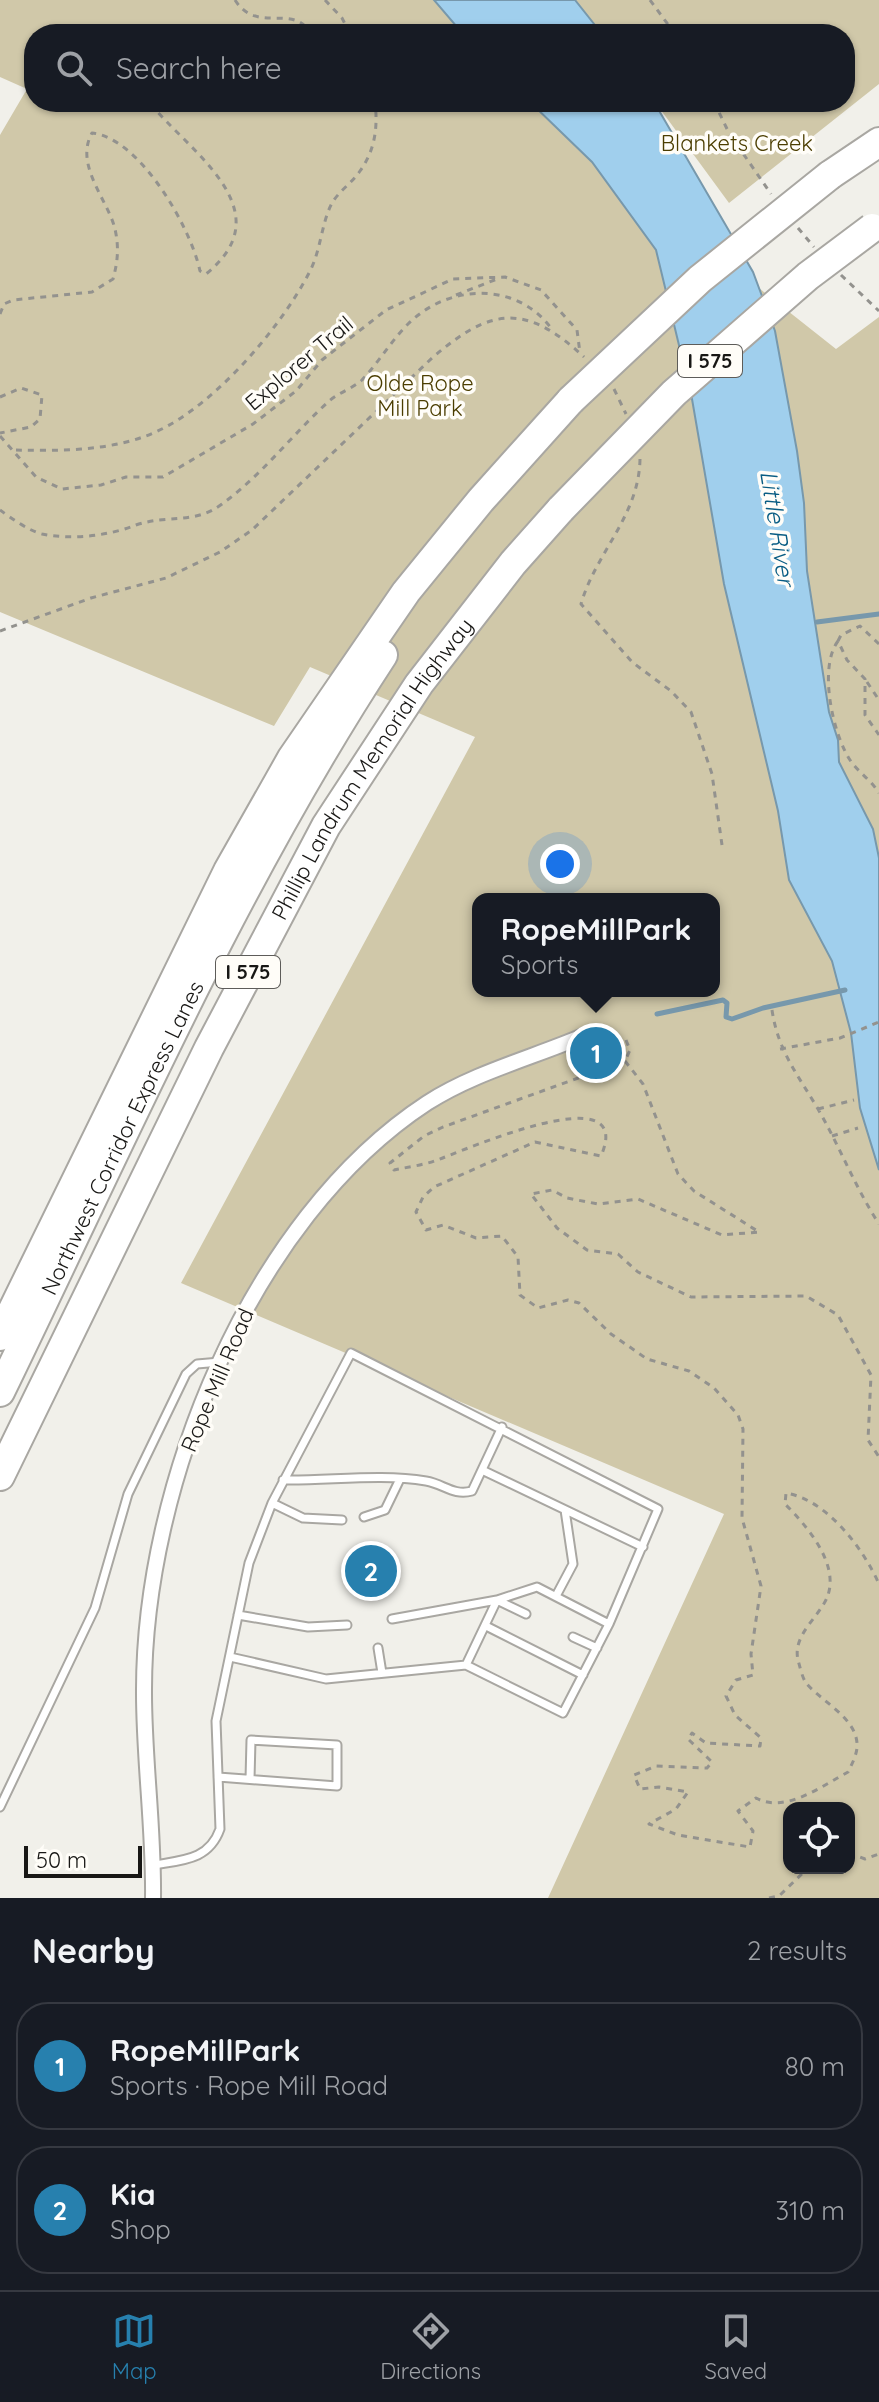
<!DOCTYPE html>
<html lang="en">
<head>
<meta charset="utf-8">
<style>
	body { margin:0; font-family:Quicksand,sans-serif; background:#20242c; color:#f1f3f6 }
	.controls { position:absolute; right:24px; bottom:24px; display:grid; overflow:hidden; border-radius:16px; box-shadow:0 2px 6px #0004 }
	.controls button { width:72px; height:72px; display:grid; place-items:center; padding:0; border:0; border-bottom:2px solid #363941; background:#171b24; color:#f1f3f6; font:40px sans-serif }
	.scale { position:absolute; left:24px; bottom:20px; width:118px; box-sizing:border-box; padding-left:8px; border:4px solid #181715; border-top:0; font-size:22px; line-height:28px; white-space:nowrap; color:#181715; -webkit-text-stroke:6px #fffdf8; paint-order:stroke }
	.you { position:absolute; left:560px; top:864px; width:28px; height:28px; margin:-20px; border:6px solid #fff; border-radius:50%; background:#1a73e8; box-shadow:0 0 0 12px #1a73e833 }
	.badge { display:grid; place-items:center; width:52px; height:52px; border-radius:50%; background:#2780ae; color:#fff; font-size:26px; font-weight:700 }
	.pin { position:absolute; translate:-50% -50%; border:4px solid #fff; box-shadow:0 2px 8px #0006 }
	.popup { position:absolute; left:472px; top:893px; width:248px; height:104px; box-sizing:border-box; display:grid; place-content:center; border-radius:16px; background:#171b24; filter:drop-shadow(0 2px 6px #0005); font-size:26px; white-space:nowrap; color:#9ea1a6 }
	.popup b { font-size:30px; color:#f1f3f6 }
	.popup::after { content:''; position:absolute; left:50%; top:100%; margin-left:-16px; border:16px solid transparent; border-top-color:#171b24 }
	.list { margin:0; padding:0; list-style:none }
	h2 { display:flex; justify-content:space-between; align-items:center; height:104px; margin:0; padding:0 32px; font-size:34px }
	h2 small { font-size:26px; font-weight:400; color:#9ea1a6 }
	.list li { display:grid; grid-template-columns:52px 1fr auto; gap:24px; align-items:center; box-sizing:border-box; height:128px; margin:0 16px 16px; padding:0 16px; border:2px solid #363941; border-radius:32px }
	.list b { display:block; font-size:30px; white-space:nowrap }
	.list p { margin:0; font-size:26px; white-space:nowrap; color:#9ea1a6 }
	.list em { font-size:26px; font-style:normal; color:#9ea1a6 }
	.icon { flex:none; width:44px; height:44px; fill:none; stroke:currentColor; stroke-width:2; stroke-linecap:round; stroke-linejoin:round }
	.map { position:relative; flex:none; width:879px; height:1898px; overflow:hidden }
	.search { position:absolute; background:#171b24; box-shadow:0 2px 6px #0004; left:24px; right:24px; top:24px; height:88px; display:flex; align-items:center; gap:20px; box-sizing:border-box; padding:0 28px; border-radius:32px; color:#9ea1a6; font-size:30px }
	.sheet { height:392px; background:#171b24 }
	nav { display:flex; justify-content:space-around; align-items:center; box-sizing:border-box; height:112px; border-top:2px solid #363941; background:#171b24; font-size:22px; color:#9ea1a6 }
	nav a { display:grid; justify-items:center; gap:4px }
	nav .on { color:#2780ae }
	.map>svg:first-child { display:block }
	.green { fill:#d0c8a9; fill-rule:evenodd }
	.water { fill:#a0cfed; stroke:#7798ac; stroke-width:2 }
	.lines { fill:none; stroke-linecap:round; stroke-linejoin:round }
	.stream { stroke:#7798ac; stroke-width:5 }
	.lane-casing { stroke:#a9a7a2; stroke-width:11 }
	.street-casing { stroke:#a9a7a2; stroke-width:18 }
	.highway-casing { stroke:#a9a7a2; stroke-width:32 }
	.path { stroke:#93928e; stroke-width:3; stroke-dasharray:6 6; stroke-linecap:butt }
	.lane { stroke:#fff; stroke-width:7 }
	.street { stroke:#fff; stroke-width:14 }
	.highway { stroke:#fff; stroke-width:28 }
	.highway-bridge-casing { stroke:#a9a7a2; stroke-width:32; stroke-linecap:butt }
	.highway-bridge { stroke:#fff; stroke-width:28 }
	.labels { text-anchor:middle; stroke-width:7; stroke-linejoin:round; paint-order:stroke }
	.shield { fill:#fffdf8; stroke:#5d5c59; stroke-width:2 }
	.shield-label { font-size:20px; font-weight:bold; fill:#181715 }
	.park-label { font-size:22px; fill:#4b3d00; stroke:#fffdf8 }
	.street-label { font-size:22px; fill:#181715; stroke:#fffdf8 }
	.water-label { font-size:24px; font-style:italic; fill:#085c83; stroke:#fffdf8 }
</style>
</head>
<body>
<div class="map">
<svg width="879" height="1898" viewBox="0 0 879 1898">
	<rect width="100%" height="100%" fill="#f1f0ea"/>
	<path class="green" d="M0,0H462L490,34H34V102H584L630,186L836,349L879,317V1898H548L724,1514L181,1283L475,737L310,667L274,726L0,612V135L27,89L0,77ZM478,899H714V991H478ZM789,1808H849V1868H789Z
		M557,0H879V84L729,203L655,102H845V34H592Z"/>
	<path class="water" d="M434,0H575L602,34H463Z
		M530,102H654L753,272L775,331L797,451L804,503L807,571L829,712L838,740L839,762L873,829L879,858V1170L860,1108L851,1033L832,961L789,880L778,811L724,584L692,399L656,250L592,162Z"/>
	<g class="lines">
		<path class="stream" d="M817,622L879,614
			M657,1014L723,1000L727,1003L726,1017L732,1019L763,1008L845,990"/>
		<defs>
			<path id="lane" d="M482,1470L643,1547
				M283,1480C329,1481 381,1473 426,1481C444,1484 453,1496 472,1491L502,1427
				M272,1503L303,1518L342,1520
				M364,1517L385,1510L400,1479
				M556,1596L573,1564L565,1510
				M238,1615L308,1627L347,1625
				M392,1619L497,1600L526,1614
				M486,1626L583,1675
				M573,1637L597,1648
				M378,1648L382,1673
				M466,1665L497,1600L537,1587L609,1624
				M218,1777L337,1786V1745L251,1740L250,1779
				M0,1807L95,1608L128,1494L186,1374L197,1364L220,1362
				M154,1865C183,1860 209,1860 220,1829L216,1721L249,1563L272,1503L351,1353L658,1509L609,1624L563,1713L466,1665L326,1679L230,1657"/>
			<path id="street" d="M153,1898C154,1829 144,1761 144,1693C143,1486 250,1219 427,1103C475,1072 535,1057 588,1034"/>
			<g id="highway">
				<path d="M830,175L879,142"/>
				<path d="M0,1336L228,871L292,758L406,592L481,500L571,400"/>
				<path id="s1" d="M0,1392C121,1143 231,887 383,655"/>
				<path id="s2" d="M0,1476L209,1048L326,826L419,684L513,563L561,509"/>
			</g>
		</defs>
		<use href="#lane" class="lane-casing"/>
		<use href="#street" class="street-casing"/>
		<use href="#highway" class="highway-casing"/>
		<path class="path" d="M235,0C257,35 294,2 311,34
			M325,0L342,18L350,34
			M650,0L675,34
			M714,102L729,133L771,194
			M798,228L814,247
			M841,275L879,311
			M456,295L497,279
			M0,314L4,304L13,300L92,292L113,279C118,261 119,247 115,229C108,200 74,165 92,133C140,138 191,228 200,271L206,274C285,210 188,151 149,102
			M614,389L626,414
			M0,397L21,388L42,395L40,419L31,427L0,433
			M0,436L36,477L62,489L101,485L126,477H163L253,424L296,391L322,360L386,310L453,279L505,277L541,290L577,330L580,353
			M16,450C57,451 103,451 143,437C206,416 279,331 309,273C321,251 321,224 332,203C339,191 352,183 360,171C375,150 378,128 375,102
			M640,459C639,516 596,552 581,604L632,662L671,691L691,712L712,774L722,845
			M0,510C11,518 29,531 42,534C72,540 108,536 136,525C169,514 194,525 222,504C262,475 291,436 327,403C337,393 352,389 362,380C379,362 391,341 408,324C449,283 517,282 551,328
			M0,631L91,598L166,578L220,552L252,530L432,358C490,308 525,302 584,357
			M838,641C818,668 833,734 850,760C858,772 871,780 879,793
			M879,644L860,626L841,635L838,641L847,660L865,679V715L879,735
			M867,682L879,700
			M772,1010C778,1051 798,1075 818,1109C840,1147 855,1187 879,1224
			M626,1040L630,1050L625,1061L443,1127L424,1136L390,1163L394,1170C408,1167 424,1165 437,1160C461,1152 637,1073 601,1156L535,1142L434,1187L423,1197L416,1212L426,1230L443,1225L476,1238L502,1236L518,1257L520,1295L538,1308L568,1300L579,1303L611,1334L647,1359L689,1371L714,1388L738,1415L743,1429L742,1518L761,1586L751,1654L753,1675L736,1680L726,1696L735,1715L761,1738L760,1746L706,1743L692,1733L688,1739L712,1762L707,1768L656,1766L634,1775L640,1789L659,1787L688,1792L676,1809L649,1824L678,1835L750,1847L753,1831L738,1811L756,1798C785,1814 822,1786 848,1772C852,1764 858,1753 857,1743C855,1717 821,1701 806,1683C802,1677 800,1667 798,1660C792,1634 821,1616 828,1595C839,1562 805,1524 785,1504L786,1493C827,1500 863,1548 879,1584
			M780,1049L840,1038L879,1022
			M625,1061L643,1084L678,1174L694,1191L759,1232L722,1235L638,1199L598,1204L567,1198L552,1190L531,1194L557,1228L587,1250L618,1254L638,1272L691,1297L806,1296L838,1315L871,1375L868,1440L879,1457
			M818,1109L854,1100
			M832,1136L858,1128
			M849,1853L865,1859L879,1854
			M769,1898L779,1896L808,1868"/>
		<use href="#lane" class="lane"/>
		<use href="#street" class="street"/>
		<use href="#highway" class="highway"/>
		<defs>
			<path id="highway-bridge" d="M571,400L700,279L830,175
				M561,509L674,393L808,276L872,228"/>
		</defs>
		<use href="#highway-bridge" class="highway-bridge-casing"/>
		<use href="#highway-bridge" class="highway-bridge"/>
	</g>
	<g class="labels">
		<g class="shield">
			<rect x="678" y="345" width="64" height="32" rx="6"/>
			<rect x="216" y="956" width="64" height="32" rx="6"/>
		</g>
		<g class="shield-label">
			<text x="710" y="368">I 575</text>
			<text x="248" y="979">I 575</text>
		</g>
		<g class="park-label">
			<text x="737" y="151">Blankets Creek</text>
			<text x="420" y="391">Olde Rope<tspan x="420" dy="25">Mill Park</tspan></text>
		</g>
		<g class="street-label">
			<text transform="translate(299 363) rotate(-40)" y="8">Explorer Trail</text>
			<text dy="8" stroke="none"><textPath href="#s2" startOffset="800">Phillip Landrum Memorial Highway</textPath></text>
			<text dy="8" stroke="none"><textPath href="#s1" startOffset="282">Northwest Corridor Express Lanes</textPath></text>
			<text transform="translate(217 1380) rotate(-67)" y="8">Rope Mill Road</text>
		</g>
		<g class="water-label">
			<text transform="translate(777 528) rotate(81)" y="8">Little River</text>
		</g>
	</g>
</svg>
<div class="controls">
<button><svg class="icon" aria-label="locate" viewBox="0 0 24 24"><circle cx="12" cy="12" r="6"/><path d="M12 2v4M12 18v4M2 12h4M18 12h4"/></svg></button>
</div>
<div class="scale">50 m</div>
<div class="you"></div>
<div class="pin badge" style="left:596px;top:1053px">1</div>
<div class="popup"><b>RopeMillPark</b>Sports</div>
<div class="pin badge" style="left:371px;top:1571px">2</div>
<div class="search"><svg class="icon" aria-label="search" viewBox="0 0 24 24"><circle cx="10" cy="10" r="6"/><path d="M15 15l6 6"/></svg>Search here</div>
</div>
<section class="sheet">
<h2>Nearby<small>2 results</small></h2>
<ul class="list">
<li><span class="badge">1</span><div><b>RopeMillPark</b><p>Sports · Rope Mill Road</p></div><em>80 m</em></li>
<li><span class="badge">2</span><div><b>Kia</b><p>Shop</p></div><em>310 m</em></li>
</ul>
</section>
<nav>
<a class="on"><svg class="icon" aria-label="map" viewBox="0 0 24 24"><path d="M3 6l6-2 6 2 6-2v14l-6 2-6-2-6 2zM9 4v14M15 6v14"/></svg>Map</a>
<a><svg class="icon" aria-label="directions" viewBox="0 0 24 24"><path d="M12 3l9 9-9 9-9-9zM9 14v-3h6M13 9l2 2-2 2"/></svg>Directions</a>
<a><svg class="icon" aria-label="saved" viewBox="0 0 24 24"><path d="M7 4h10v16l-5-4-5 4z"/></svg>Saved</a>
</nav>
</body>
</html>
